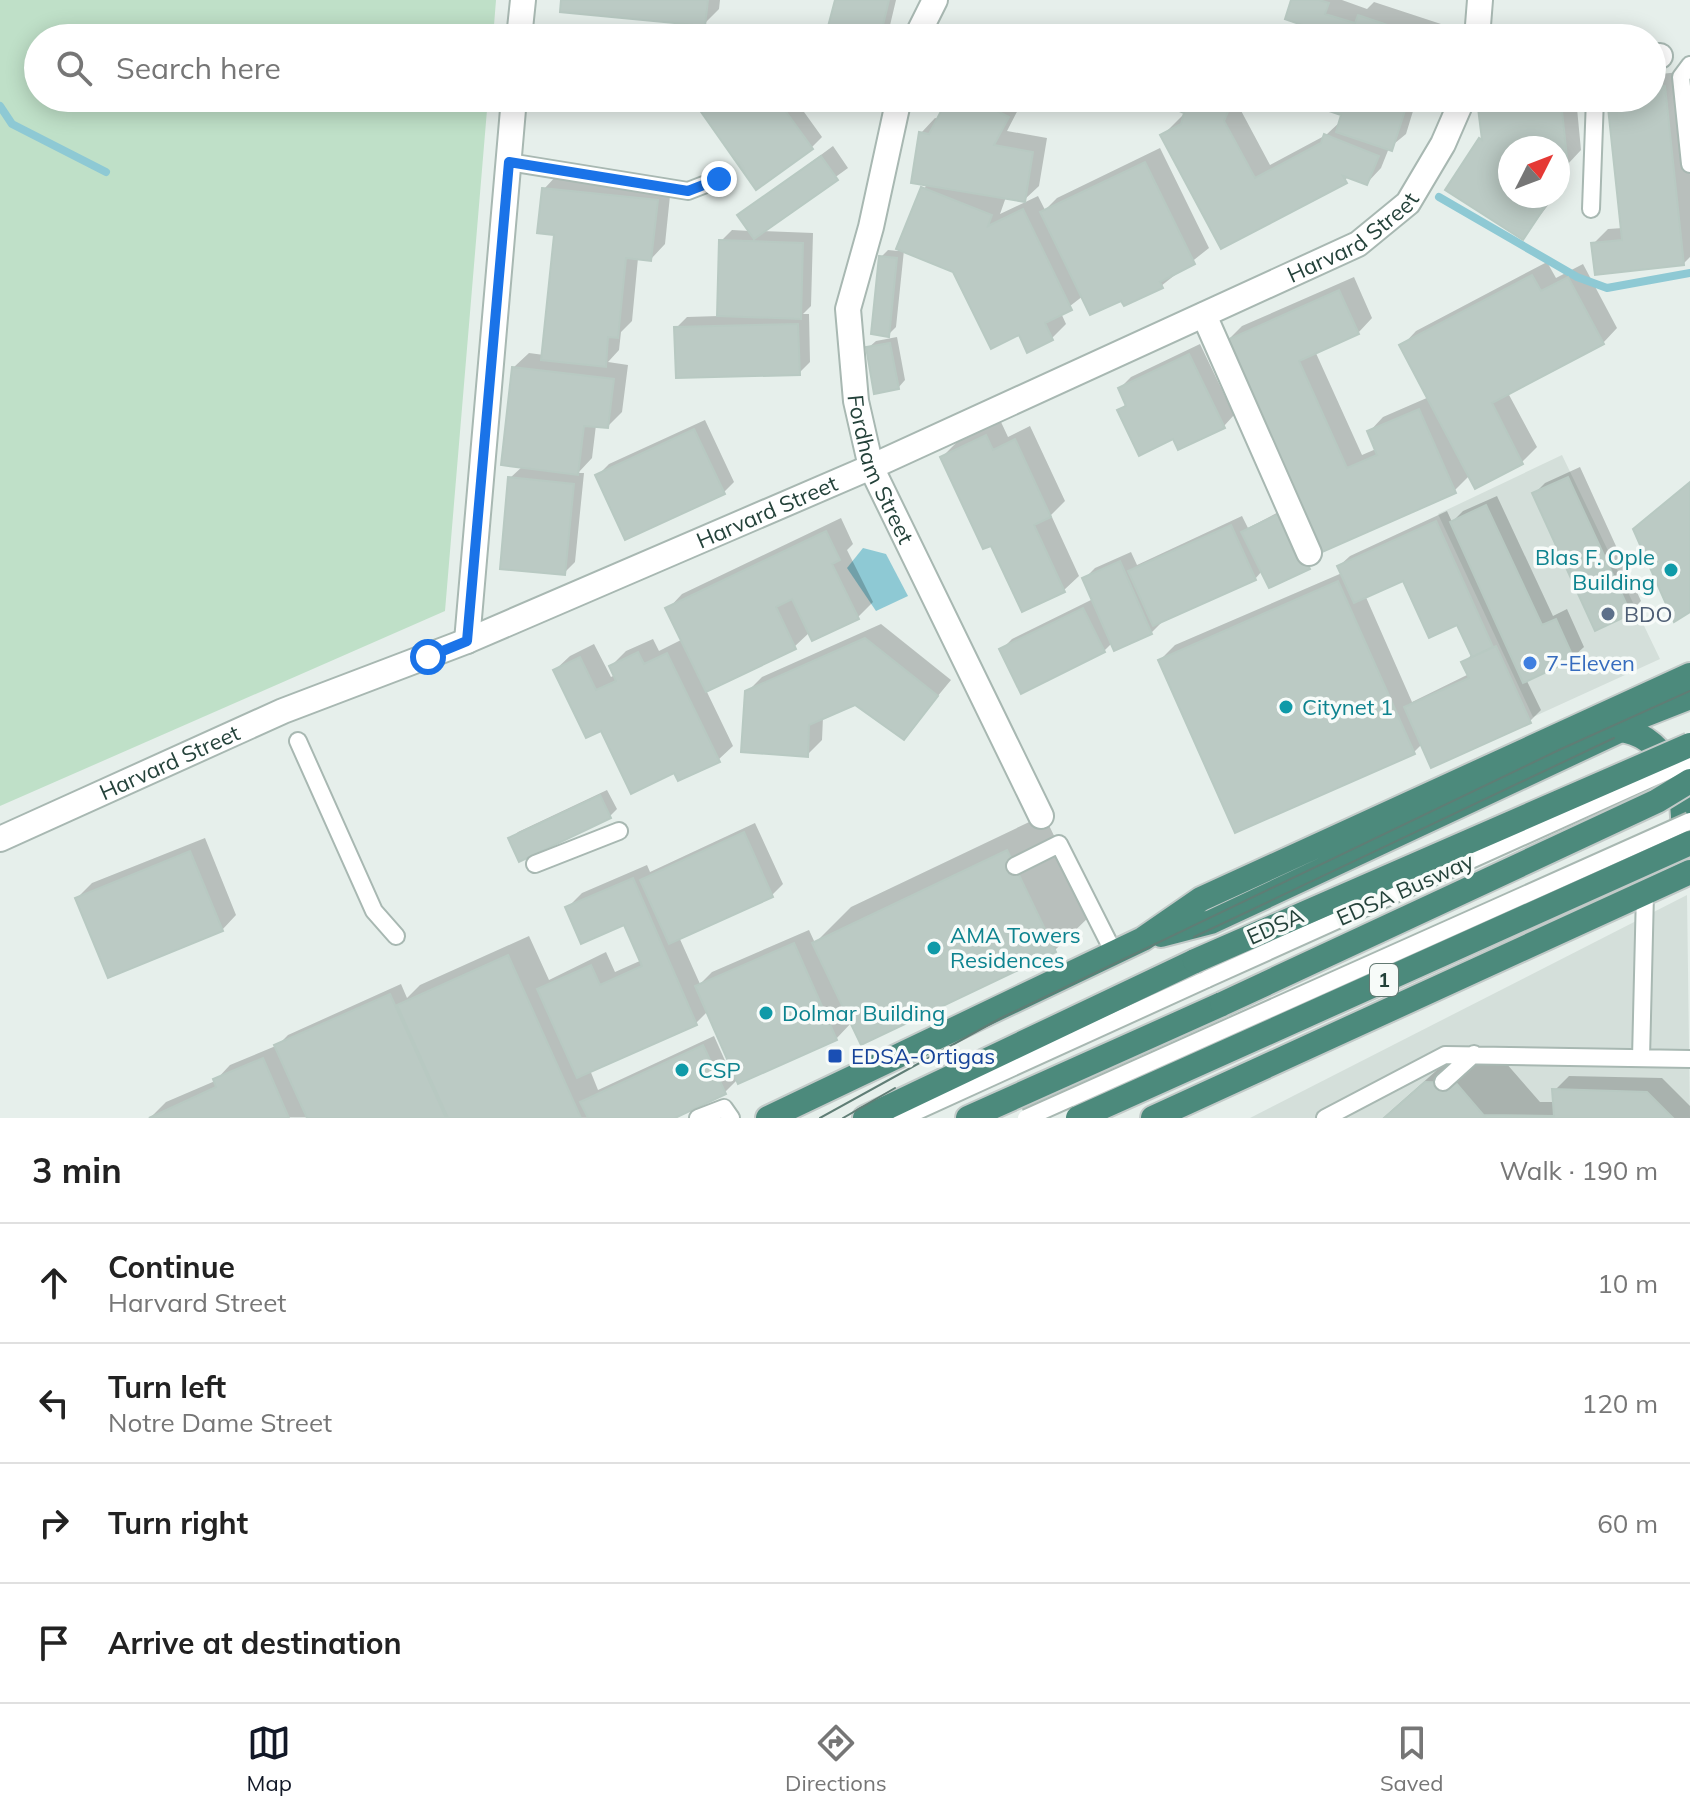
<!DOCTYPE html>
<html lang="en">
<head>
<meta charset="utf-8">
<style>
	body { margin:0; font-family:Mulish,sans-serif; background:#f6f6f6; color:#222 }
	.compass { position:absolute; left:1498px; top:136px; width:72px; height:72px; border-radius:50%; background:#fff; box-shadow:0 4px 20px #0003; rotate:48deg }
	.stop { position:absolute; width:24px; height:24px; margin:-18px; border:6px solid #1a73e8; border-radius:50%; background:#fff }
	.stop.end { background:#1a73e8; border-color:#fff; box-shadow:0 2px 8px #0008 }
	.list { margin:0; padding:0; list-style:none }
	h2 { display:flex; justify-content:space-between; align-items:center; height:104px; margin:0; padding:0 32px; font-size:34px }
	h2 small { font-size:26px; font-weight:400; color:#767676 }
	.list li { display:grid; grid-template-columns:52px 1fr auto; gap:24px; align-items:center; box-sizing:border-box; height:120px; padding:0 32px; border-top:2px solid #e0e0e0 }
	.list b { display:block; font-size:30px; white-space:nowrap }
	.list p { margin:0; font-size:26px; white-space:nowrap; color:#767676 }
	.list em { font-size:26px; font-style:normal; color:#767676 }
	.icon { flex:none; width:44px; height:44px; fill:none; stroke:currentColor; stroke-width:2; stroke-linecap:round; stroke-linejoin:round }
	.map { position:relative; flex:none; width:1690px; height:1118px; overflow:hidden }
	.search { position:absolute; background:#fff; box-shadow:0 4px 20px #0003; left:24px; right:24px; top:24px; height:88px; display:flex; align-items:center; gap:20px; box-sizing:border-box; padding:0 28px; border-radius:44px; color:#767676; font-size:30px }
	.sheet { height:584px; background:#fff }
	nav { display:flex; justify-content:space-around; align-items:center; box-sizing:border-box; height:112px; border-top:2px solid #e0e0e0; background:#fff; font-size:22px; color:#767676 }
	nav a { display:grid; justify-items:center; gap:4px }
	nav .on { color:#111827 }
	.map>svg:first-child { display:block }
	.built { fill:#d4dfda }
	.green { fill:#bfe0c8 }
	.water { fill:#8ec9d4 }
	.shadow { fill:#0003; fill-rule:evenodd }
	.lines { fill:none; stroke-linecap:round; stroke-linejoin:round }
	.stream { stroke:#8ec9d4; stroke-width:8 }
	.building { fill:#bbcac4; stroke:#b8c9c2; stroke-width:2 }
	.service-casing { stroke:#a8b8b2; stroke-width:20 }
	.minor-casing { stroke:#a8b8b2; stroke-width:28 }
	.trunk-casing { stroke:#c2cac8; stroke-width:28 }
	.service { stroke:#fff; stroke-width:16 }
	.minor { stroke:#fff; stroke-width:24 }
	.trunk { stroke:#4c8a7c; stroke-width:24 }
	.tram { stroke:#5f7d75; stroke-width:2 }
	.service-bridge-casing { stroke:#a8b8b2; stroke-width:20; stroke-linecap:butt }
	.trunk-bridge-casing { stroke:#c2cac8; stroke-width:28; stroke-linecap:butt }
	.service-bridge { stroke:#fff; stroke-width:16 }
	.trunk-bridge { stroke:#4c8a7c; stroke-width:24 }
	.route { stroke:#1a73e8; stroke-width:10 }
	.culture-dot { fill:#0f9aa8; stroke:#f7fbf9; stroke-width:3 }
	.service-dot { fill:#5c6f8a; stroke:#f7fbf9; stroke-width:3 }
	.shop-dot { fill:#3f7fe0; stroke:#f7fbf9; stroke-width:3 }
	.transit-dot { fill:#1a4fb4; stroke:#f7fbf9; stroke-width:3 }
	.labels { text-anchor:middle; stroke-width:7; stroke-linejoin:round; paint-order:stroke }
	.shield { fill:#f7fbf9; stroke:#637a73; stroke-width:2 }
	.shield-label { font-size:20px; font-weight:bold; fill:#24423a }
	.street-label { font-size:22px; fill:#24423a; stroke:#f7fbf9 }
	.culture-label { font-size:22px; fill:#0d838f; stroke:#f7fbf9; text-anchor:start }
	.service-label { font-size:22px; fill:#4e5e75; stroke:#f7fbf9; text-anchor:start }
	.shop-label { font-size:22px; fill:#366cbe; stroke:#f7fbf9; text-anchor:start }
	.transit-label { font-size:22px; fill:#164399; stroke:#f7fbf9; text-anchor:start }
</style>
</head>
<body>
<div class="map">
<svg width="1690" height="1118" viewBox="0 0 1690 1118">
	<rect width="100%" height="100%" fill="#e6efeb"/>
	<path class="built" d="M1562,455L1660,659L1533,717L1438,514Z
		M1687,895L1690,1118H1250Z"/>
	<path class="green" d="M0,0H496L493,38H38V98H488L445,611L0,806Z"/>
	<path class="water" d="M863,548L886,554L908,596L876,611L847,568Z"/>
	<path class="shadow" d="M563,0H720L719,9L704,24Z
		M837,0H896L887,38H827Z
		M1293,0H1342L1367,9L1374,2L1441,24L1437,38H1310L1313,26Z
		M1268,32L1288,38H1262Z
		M1679,72L1690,175V257L1683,264L1593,244L1608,229L1623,228L1609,98H1652V75Z
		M712,98H794L822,137L811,148L701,109Z
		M844,98H868L863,103Z
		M950,98H1015L1022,102L1007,131L1047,138L1039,186L1024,200L1006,197L1000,214L1038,196L1045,210L1057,198L1160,148L1209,248L1161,286L1122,298L1083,296L1061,313L1066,324L1052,338L1020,332L955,270L904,250L896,327L888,335L881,257L888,250L898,251L927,183L921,133L935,118L939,119Z
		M1154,98H1241L1238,105L1270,165L1326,135L1341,121L1344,114L1306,98H1417L1406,134L1389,148L1381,168L1367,183L1351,176L1221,247L1163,135L1186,112Z
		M1491,98H1576L1581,150L1567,165H1558V148H1510V196H1555L1523,238L1480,140L1483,137L1480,109Z
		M833,146L848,168L761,231L813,233L811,306L803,314H809L810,362L799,373L676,328L687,317L719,316L721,241L732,230L750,231L740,215Z
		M1558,167L1569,174L1558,191Z
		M558,174L671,186L665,244L651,259L638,258L632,321L621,332L619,350L608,362L628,365L622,412L608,426L596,425L592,458L578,473H584L575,562L564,573L510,478L523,466L514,367L529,353L544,355L556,233L544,189Z
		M1547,262L1556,278L1583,264L1617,328L1603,343L1508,393L1537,447L1522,462L1476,486L1470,475L1454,491L1321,550L1227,341L1242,326L1354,277L1372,318L1358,333L1315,351L1362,455L1376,449L1369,432L1383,417L1429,397L1402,346L1416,331Z
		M897,337L905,380L898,388L868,348L876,341Z
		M1200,344L1234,415L1224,426L1174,437L1120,410L1127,403L1120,388L1131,377Z
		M705,420L734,482L723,493L598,475L609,464Z
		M1001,422L1008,437L1030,426L1065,501L1051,515L1079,576L1064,590L1023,609L992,543L942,457L957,442Z
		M1580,467L1641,601L1630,612L1534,494L1545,483Z
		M1690,482V609L1636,529Z
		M1497,496L1553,616L1567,609L1584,647L1573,657L1526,679L1541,710L1530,721L1423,743L1414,752L1160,660L1175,645L1342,573L1339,566L1350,556L1447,511L1452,522L1463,511ZM1404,578L1458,623L1472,654L1464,663L1469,674L1412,702L1365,595Z
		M1290,506L1316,560L1309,567L1262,571L1255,579L1162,622L1151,633L1112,643L1104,651L1001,650L1012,639L1093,599L1084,579L1095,568L1131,552L1137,565L1242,516L1248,528Z
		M841,518L853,544L847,550L873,602L858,617L813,639L810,632L794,647L706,690L733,746L718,760L675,770L602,728L555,670L570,656L594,644L611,677L615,675L611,666L626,651L653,639L659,651L683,639L668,609L682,594Z
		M881,624L951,680L904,737L855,703L823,717L822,740L807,755L747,692L762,677Z
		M607,790L617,809L610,816L511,839L518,832Z
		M1044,815L1092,914L1055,950L852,1022L836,1039L738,1079L724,1093L670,1118L151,1117L166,1102L215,1081L230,1065L278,1045L288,1035L401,984L407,998L420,985L529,936L549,980L606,952L615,972L642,960L625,922L567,908L582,893L647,865L650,872L755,823L783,884L772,895L679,937L700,984L712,972L809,930L815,943L851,907ZM708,1011L735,1072L731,1074L714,1036L598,1090L590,1070L696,1023Z
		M205,838L236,915L222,930L77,898L92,883Z
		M1464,1046L1492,1047L1540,1102H1555V1090L1569,1076L1662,1078L1690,1106V1118H1383Z"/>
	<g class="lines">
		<path class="stream" d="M0,106L12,124L106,172
			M1439,197L1577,277L1607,288L1690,273"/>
	</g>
	<path class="building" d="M561,0H708L705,26L560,12Z
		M835,0H889L880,38H825Z
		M1291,0H1319L1329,3L1325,14L1355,23L1358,15L1426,38H1308L1311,28L1285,19Z
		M1665,86L1684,265L1595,275L1591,243L1622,240L1607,98H1652V87Z
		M714,98H776L813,149L756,190L699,109Z
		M948,98H996L1001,102L995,110L1009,117L994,145L1033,152L1025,202L911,183L919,132L929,134Z
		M1149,98L1233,100L1224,121L1255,178L1321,143L1324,134L1379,156L1367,185L1343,176L1347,183L1221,249L1160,135L1181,124L1184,113Z
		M1304,98H1409L1392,151L1336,132L1341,115L1302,102Z
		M1561,101L1568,167L1558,168V148H1510V196H1552L1523,240L1445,190L1479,138L1482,140L1478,108Z
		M821,156L838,180L754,239L737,215Z
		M1145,162L1195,264L1160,282L1163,288L1124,306L1121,301L1090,315L1040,212Z
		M921,187L992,215L988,226L1023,209L1072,310L1045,323L1053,340L1027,353L1019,335L991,349L953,272L896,249Z
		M542,188L658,200L651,261L626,258L618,338L608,337L606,367L541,360L554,235L537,233Z
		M719,240L803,243L801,319L717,316Z
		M879,256L897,258L889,337L871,334Z
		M1532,275L1541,291L1568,277L1604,344L1492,403L1523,464L1475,489L1399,345Z
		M1339,290L1359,334L1299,361L1347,468L1377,455L1367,431L1419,409L1456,493L1320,553L1225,341Z
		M798,324L800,375L676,378L674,327Z
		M890,343L899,389L874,394L866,347Z
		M1189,354L1225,428L1178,450L1173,439L1139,456L1117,410L1126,406L1118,388Z
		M512,367L614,379L608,428L584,426L578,475L501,465Z
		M694,429L725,494L625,540L595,475Z
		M986,435L993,450L1015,439L1051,517L1034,525L1065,592L1022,612L991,546L983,549L940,457Z
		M508,477L574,484L565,575L500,569Z
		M1568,477L1631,614L1595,631L1532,493Z
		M1690,482V612L1674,622L1633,529Z
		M1486,505L1542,625L1556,619L1574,659L1523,683L1450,522Z
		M1283,512L1310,569L1269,588L1241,532Z
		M1436,521L1493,647L1472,657L1457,625L1429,638L1403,581L1354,603L1337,566Z
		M1231,525L1256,580L1153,626L1128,571Z
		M826,531L840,560L832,564L859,619L812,641L792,599L776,607L796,649L706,692L665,608Z
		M1120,561L1152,634L1114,651L1082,578Z
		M1338,581L1415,754L1235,833L1158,660Z
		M1083,608L1105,652L1021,694L999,649Z
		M865,638L938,696L904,740L855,705L809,725L808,757L741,752L745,691Z
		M1496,646L1531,723L1431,768L1404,707L1469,678L1461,662Z
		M638,652L644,664L667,653L720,762L678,781L674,773L631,794L601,731L586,738L553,670L580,657L596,690L616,681L609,666Z
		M600,795L611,818L519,862L508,838Z
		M744,832L773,897L669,944L640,880Z
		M1007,850L1056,952L861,1045L812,943Z
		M190,851L223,931L108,978L75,898Z
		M633,878L697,1025L577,1078L537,989L591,965L600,985L642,966L624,925L581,944L565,907Z
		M794,943L837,1040L738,1084L695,986Z
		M508,955L581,1118H448L397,1005Z
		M390,994L446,1118H307L274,1045Z
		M703,1045L726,1094L675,1118H588L580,1102Z
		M263,1058L289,1118H149L216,1087L213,1079Z
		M1425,1082L1456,1083L1486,1118H1384Z
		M1552,1089L1647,1092L1673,1118H1486L1484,1115L1554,1116Z"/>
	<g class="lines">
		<defs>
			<path id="service" d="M1690,65L1681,77L1690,164
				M509,162L688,191L719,179
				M1591,209L1595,98
				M298,741L374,911L396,936
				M535,864L619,831
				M1015,866L1059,844L1114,953
				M1641,1058L1645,893
				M1443,1082L1474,1054
				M698,1118L724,1108L731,1118
				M902,1118L1207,979
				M1325,1118L1445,1055L1690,1059"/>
			<g id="minor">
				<path d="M519,38L523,0"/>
				<path d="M916,38L935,0"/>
				<path d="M1477,38L1480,0"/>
				<path d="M1652,57L1660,56"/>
				<path id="s1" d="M899,98L871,227L848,309L856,401L871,467L1041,816"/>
				<path d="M1204,315L1309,553"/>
				<path d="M467,641L514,98"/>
				<path id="s2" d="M0,839L283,711L467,641L871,467L1358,244L1408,203L1443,144L1463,98"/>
			</g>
			<path id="trunk" d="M1621,730C1671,737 1690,800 1681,845
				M1161,935L1211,922L1621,730L1629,721L1690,697
				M768,1118L1143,939L1201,899L1690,675
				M865,1118L1195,961
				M968,1118L1222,1004
				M1153,1118L1690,872"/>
		</defs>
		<use href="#service" class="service-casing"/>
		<use href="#minor" class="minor-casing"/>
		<use href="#trunk" class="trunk-casing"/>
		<use href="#service" class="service"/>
		<use href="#minor" class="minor"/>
		<use href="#trunk" class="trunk"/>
		<path class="tram" d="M1194,937L1614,738
			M820,1118L1001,1018L1559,750L1690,691
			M843,1118L895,1088"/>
		<defs>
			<path id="service-bridge" d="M1207,979L1690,761
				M1026,1118L1690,821"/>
			<path id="trunk-bridge" d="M1195,961L1690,745
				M1222,1004L1657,801L1690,781
				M1078,1118L1690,843"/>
		</defs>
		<use href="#service-bridge" class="service-bridge-casing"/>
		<use href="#trunk-bridge" class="trunk-bridge-casing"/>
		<use href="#service-bridge" class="service-bridge"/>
		<use href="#trunk-bridge" class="trunk-bridge"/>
	</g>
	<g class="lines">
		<path class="route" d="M428,657L467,641L509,162L688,191L719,179"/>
	</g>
	<g class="culture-dot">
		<circle cx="1671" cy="570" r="8"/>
		<circle cx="1286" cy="707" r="8"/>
		<circle cx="934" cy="948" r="8"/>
		<circle cx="766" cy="1013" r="8"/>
		<circle cx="682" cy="1070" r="8"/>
	</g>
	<circle class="service-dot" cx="1608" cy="614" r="8"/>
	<circle class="shop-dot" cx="1530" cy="663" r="8"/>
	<rect class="transit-dot" x="827" y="1048" width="16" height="16" rx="4"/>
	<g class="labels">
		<rect class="shield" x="1370" y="964" width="28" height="32" rx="6"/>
		<g class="shield-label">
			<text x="1384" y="987">1</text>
		</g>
		<g class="street-label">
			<text dy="8" stroke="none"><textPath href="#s2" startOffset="1482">Harvard Street</textPath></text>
			<text dy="8" stroke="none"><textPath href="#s1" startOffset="382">Fordham Street</textPath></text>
			<text dy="8" stroke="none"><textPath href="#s2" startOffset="834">Harvard Street</textPath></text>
			<text dy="8" stroke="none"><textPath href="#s2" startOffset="186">Harvard Street</textPath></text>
			<text transform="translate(1405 889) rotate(-24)" y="8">EDSA Busway</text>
			<text transform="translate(1275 926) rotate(-24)" y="8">EDSA</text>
		</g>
		<g class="culture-label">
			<text x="1655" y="565" text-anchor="end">Blas F. Ople<tspan x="1655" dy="25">Building</tspan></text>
			<text x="1302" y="715">Citynet 1</text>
			<text x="950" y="943">AMA Towers<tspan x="950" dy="25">Residences</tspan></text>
			<text x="782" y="1021">Dolmar Building</text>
			<text x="698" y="1078">CSP</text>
		</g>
		<g class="service-label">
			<text x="1624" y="622">BDO</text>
		</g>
		<g class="shop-label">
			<text x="1546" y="671">7-Eleven</text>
		</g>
		<g class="transit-label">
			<text x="851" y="1064">EDSA-Ortigas</text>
		</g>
	</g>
</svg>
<svg class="compass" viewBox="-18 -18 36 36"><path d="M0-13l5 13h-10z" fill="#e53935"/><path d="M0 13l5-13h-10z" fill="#767676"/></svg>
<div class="stop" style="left:428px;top:657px"></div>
<div class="stop end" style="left:719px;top:179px"></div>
<div class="search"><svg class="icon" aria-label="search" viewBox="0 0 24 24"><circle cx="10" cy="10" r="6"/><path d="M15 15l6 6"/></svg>Search here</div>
</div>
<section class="sheet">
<h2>3 min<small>Walk · 190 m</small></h2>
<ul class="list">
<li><svg class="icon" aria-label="ahead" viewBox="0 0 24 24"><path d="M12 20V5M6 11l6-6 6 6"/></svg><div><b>Continue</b><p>Harvard Street</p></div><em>10 m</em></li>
<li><svg class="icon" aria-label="left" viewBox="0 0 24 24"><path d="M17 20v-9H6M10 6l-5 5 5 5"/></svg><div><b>Turn left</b><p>Notre Dame Street</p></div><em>120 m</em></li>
<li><svg class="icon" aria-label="right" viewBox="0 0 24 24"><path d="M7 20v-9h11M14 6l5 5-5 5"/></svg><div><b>Turn right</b></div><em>60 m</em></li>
<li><svg class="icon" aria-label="arrive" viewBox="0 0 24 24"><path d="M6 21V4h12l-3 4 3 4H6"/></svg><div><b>Arrive at destination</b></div></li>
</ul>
</section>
<nav>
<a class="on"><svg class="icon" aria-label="map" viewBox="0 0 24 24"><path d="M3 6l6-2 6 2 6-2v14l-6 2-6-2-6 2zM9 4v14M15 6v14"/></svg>Map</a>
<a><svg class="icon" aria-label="directions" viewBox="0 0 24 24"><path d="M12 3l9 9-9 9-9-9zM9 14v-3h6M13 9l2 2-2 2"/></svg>Directions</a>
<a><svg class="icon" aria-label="saved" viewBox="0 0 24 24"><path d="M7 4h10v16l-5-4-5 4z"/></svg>Saved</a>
</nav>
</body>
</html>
